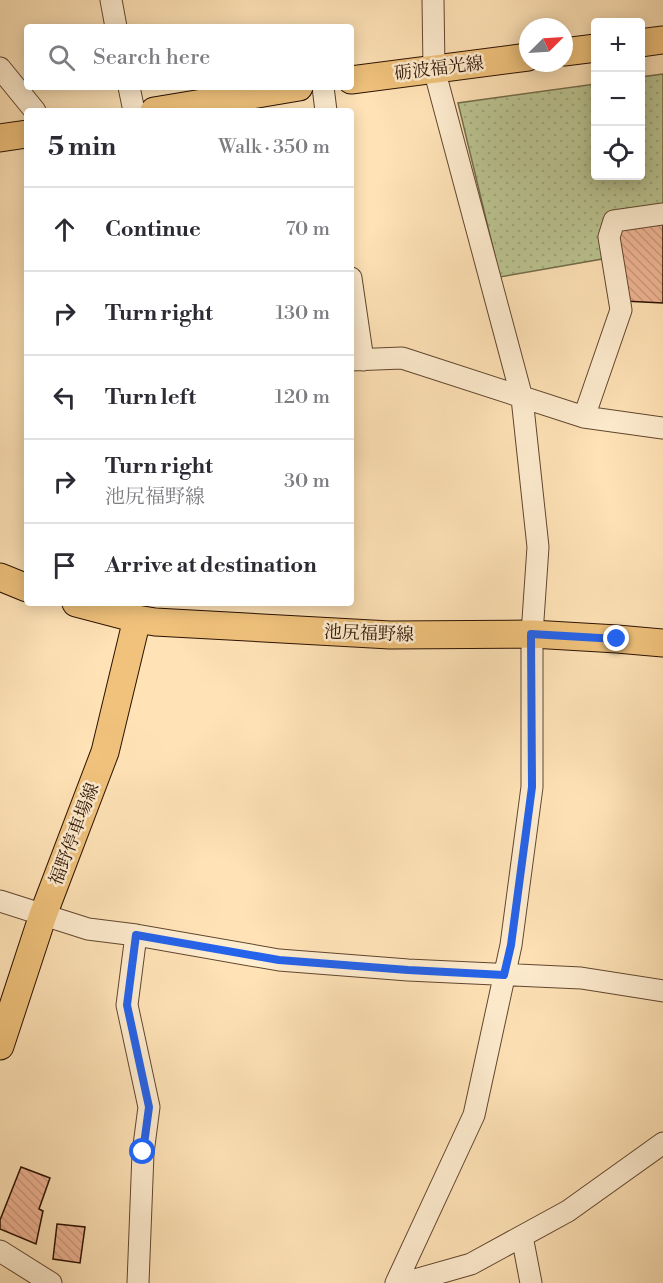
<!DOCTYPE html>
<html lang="en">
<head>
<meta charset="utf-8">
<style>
	body { margin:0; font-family:"Libre Bodoni","Noto Serif JP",serif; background:#f7f7f7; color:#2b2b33 }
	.controls { position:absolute; right:18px; top:18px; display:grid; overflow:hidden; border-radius:6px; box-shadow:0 3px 15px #0003 }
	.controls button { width:54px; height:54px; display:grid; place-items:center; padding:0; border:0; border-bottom:2px solid #e1e1e2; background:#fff; color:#2b2b33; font:30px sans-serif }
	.compass { position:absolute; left:519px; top:18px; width:54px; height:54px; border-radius:50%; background:#fff; box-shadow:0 3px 15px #0003; rotate:66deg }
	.stop { position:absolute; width:18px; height:18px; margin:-14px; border:4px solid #2563eb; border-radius:50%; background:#fff }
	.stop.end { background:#2563eb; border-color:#fff; box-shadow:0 2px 6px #0008 }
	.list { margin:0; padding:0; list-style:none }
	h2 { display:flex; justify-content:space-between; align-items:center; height:78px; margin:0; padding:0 24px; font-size:26px }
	h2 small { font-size:20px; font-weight:400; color:#7c7c81 }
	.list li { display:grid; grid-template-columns:39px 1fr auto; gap:18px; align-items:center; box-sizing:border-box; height:84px; padding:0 24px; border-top:2px solid #e1e1e2 }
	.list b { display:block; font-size:22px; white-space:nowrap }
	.list p { margin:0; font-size:20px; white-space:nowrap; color:#7c7c81 }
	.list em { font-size:20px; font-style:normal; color:#7c7c81 }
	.icon { flex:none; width:33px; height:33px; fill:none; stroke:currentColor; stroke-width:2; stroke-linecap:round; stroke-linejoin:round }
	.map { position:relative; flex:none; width:663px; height:1283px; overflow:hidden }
	.search { position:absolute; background:#fff; box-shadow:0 3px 15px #0003; left:24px; top:24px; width:330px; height:66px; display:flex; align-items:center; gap:15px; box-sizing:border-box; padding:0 21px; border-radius:6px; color:#7c7c81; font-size:22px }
	.panel { position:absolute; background:#fff; box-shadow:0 3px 15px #0003; left:24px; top:108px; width:330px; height:498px; border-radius:6px }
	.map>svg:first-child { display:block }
	.park { fill:url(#park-dots); stroke:#746c4a; stroke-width:1.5 }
	.building { fill:url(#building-back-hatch); stroke:#2c1201; stroke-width:1.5 }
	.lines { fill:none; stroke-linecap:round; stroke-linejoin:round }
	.minor-casing { stroke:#61462e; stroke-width:23 }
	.major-casing { stroke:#2c1201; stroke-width:29 }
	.minor { stroke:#ffedd0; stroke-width:21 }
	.major { stroke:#f0c27c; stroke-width:27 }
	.route { stroke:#2563eb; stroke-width:8 }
	.labels { text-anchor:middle; stroke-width:5; stroke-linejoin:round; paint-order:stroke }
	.street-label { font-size:18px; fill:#2c1201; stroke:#ffedd0 }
</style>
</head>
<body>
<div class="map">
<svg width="663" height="1283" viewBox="0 0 663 1283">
	<defs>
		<pattern id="park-dots" width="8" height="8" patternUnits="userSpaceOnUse" patternTransform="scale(1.5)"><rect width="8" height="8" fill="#bbc592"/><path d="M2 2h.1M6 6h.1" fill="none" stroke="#a1a87c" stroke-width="1.8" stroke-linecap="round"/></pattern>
		<pattern id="building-back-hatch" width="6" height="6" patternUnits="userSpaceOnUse" patternTransform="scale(1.5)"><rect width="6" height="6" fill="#f0b696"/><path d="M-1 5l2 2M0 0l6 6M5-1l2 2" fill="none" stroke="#ce9b80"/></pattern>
	</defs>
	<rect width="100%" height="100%" fill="#ffe3b7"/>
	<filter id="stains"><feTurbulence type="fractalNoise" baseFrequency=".00333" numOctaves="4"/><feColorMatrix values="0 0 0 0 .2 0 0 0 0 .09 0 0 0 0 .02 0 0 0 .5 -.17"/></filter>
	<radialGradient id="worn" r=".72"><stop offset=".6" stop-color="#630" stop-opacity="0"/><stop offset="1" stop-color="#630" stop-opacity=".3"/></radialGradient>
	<path class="park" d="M663,74V206L608,258L500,277L458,103L595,84L596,176H640L641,77Z"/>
	<path class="building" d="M663,224V303L624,301L615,242L623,227Z
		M21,1167L50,1178L39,1209L43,1211L36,1244L0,1229V1220Z
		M57,1224L85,1227L80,1263L53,1259Z"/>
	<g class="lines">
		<defs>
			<path id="minor" d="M111,0L116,27
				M0,68L35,111
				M129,87L134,111
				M323,87L326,111
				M351,278L363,360
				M351,360L402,358L584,417L663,428
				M584,417L621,310L609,237L614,221L663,214
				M0,901L88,929L136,935L279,960L408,970L581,978L663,991
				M136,935L127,1005L149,1107L143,1153L138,1283
				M522,1236L531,1283
				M0,1251L51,1283
				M396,1283L474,1115L511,945L532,787V634L538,547L522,398L434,69L433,0
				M404,1283L471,1264L568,1211L663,1143"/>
			<path id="major" d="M640,43L663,40
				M564,52L596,48
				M351,80L528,57
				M154,111L299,87
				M0,138L27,134
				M0,577L27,588
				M76,603L137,619L155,622L390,635L532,634L617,639L663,643
				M0,1046L43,915L105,752L137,619"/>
		</defs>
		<use href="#minor" class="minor-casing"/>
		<use href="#major" class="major-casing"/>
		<use href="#minor" class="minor"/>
		<use href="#major" class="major"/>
	</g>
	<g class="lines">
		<path class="route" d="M143,1152L149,1107L127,1005L136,935L279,960L408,970L504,975L511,945L532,787L531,634L617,639"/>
	</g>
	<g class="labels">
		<g class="street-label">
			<text transform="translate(439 68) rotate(-7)" y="6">砺波福光線</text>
			<text transform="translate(369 633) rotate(2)" y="6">池尻福野線</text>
			<text transform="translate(74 834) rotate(-69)" y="6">福野停車場線</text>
		</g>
	</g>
	<rect width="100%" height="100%" filter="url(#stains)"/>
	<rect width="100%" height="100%" fill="url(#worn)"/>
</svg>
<div class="controls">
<button>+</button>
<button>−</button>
<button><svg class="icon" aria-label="locate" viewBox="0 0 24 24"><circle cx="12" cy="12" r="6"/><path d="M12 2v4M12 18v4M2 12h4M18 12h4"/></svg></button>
</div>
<svg class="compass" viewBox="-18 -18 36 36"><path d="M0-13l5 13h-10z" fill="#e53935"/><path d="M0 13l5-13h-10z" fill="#7c7c81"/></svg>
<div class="stop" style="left:143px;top:1152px"></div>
<div class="stop end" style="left:617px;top:639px"></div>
<div class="search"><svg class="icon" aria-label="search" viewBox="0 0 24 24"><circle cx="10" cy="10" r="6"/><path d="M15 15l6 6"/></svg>Search here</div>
<section class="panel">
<h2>5 min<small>Walk · 350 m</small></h2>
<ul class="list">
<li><svg class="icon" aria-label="ahead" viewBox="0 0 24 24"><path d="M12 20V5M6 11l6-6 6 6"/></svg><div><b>Continue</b></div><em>70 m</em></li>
<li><svg class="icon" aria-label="right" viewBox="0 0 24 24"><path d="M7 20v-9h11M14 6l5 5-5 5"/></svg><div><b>Turn right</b></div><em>130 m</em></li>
<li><svg class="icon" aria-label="left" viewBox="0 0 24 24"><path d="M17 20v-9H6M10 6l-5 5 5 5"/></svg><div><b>Turn left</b></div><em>120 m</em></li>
<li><svg class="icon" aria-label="right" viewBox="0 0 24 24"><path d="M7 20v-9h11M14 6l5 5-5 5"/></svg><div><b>Turn right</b><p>池尻福野線</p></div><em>30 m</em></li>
<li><svg class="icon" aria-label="arrive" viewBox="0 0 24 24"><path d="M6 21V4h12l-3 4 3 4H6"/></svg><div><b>Arrive at destination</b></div></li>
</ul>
</section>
</div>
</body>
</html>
